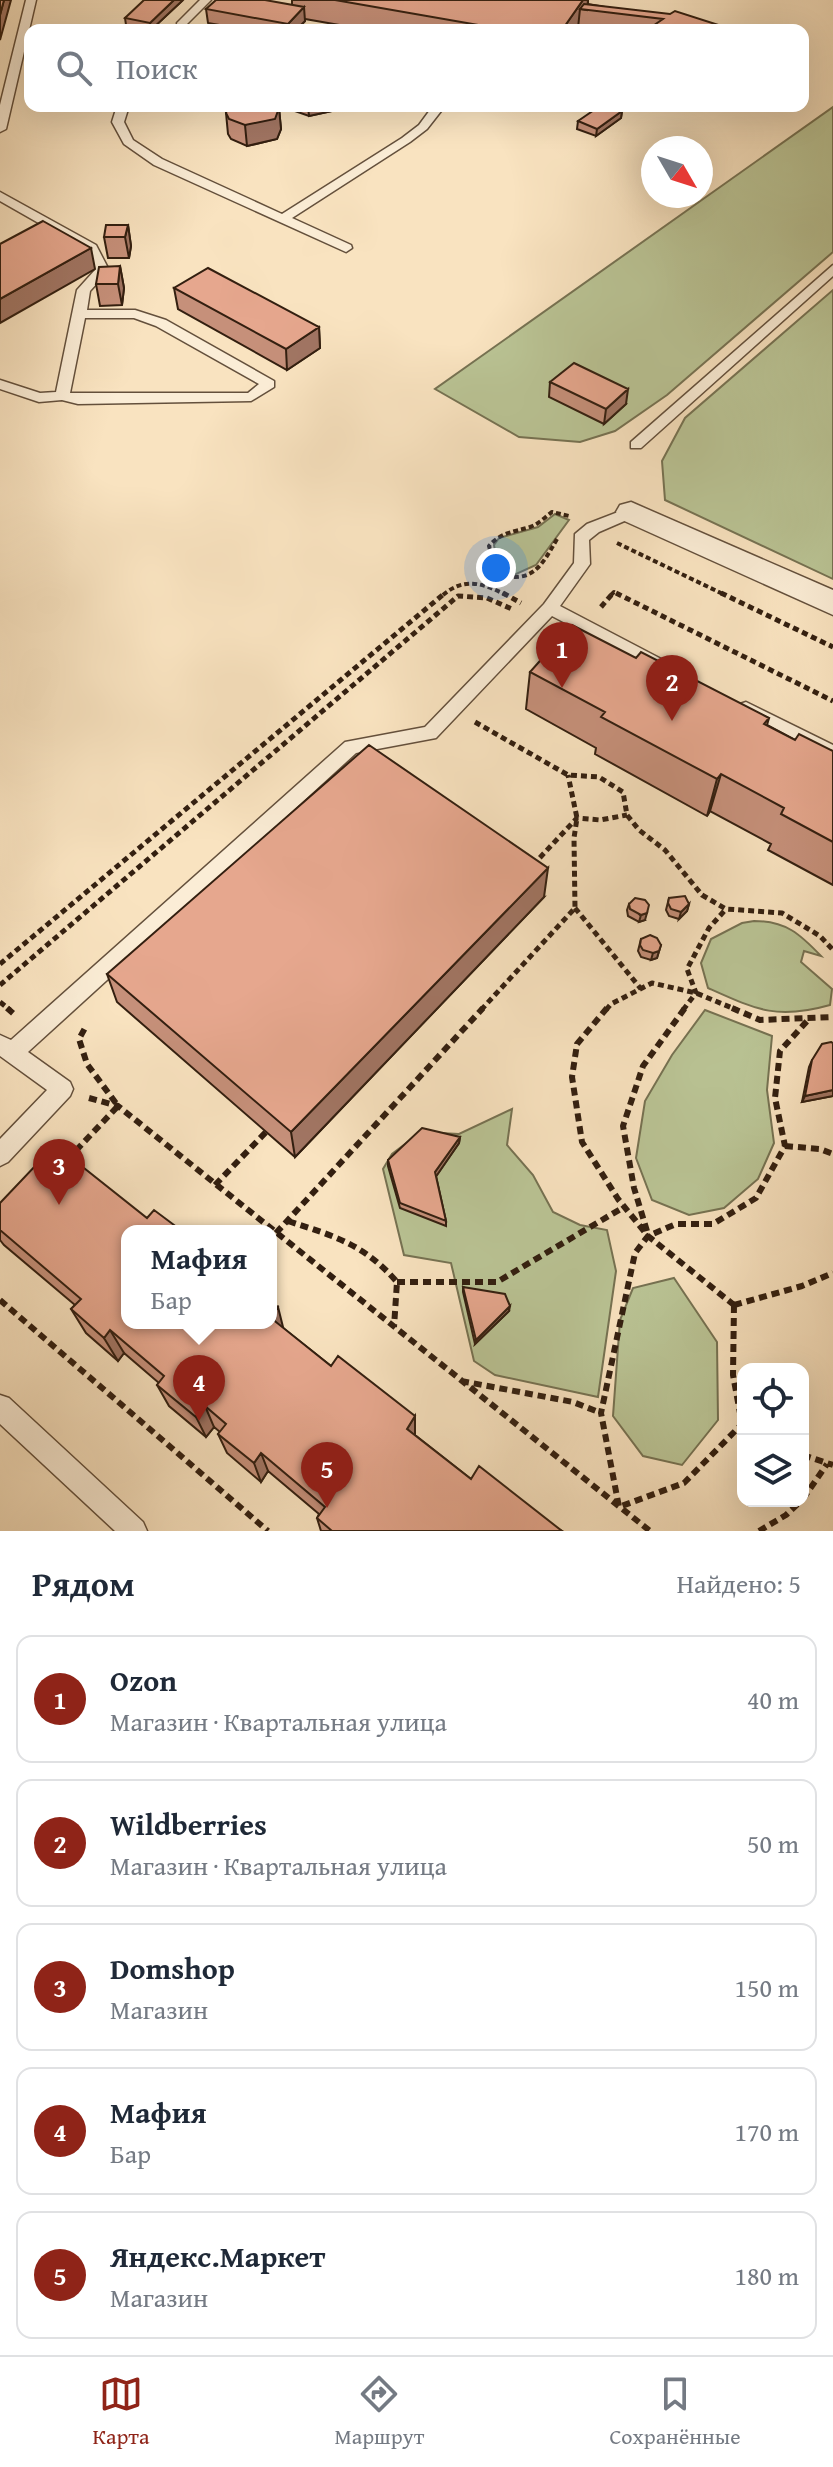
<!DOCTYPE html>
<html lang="ru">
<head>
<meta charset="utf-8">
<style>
	body { margin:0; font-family:"Gentium Book Plus",serif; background:#f6f6f7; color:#1f2937 }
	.controls { position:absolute; right:24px; bottom:24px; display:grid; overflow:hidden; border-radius:16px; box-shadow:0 8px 32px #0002 }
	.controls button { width:72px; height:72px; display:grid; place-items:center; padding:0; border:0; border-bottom:2px solid #e0e1e3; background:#fff; color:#1f2937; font:40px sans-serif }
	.compass { position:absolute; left:641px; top:136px; width:72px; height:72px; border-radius:50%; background:#fff; box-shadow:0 8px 32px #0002; rotate:129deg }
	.you { position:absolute; left:496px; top:568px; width:28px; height:28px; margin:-20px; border:6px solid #fff; border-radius:50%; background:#1a73e8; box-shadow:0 0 0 12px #1a73e833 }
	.badge { display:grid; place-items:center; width:52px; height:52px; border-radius:50%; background:#8f2418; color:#fff; font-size:26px; font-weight:700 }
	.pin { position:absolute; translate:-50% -66px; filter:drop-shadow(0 2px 4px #0008) }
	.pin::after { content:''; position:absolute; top:42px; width:28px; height:24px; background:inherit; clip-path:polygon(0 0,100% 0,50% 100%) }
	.popup { position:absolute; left:121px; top:1225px; width:156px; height:104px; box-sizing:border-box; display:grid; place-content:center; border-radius:16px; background:#fff; filter:drop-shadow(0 2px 6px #0005); font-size:26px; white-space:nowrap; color:#747a83 }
	.popup b { font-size:30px; color:#1f2937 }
	.popup::after { content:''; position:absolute; left:50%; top:100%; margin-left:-16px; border:16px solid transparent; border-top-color:#fff }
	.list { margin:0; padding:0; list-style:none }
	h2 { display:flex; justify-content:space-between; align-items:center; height:104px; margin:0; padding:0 32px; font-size:34px }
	h2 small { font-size:26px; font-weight:400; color:#747a83 }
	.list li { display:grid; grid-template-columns:52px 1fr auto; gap:24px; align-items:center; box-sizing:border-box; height:128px; margin:0 16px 16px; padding:0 16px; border:2px solid #e0e1e3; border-radius:16px }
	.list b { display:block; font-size:30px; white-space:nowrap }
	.list p { margin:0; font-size:26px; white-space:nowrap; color:#747a83 }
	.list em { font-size:26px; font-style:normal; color:#747a83 }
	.icon { flex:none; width:44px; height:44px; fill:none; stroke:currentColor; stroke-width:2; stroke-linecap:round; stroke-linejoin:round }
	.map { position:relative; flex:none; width:833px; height:1531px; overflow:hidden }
	.search { position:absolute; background:#fff; box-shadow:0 8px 32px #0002; left:24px; right:24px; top:24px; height:88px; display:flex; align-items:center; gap:20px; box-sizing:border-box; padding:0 28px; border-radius:16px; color:#747a83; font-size:30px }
	.sheet { height:824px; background:#fff }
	nav { display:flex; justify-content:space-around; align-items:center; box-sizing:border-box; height:112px; border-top:2px solid #e0e1e3; background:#fff; font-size:22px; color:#747a83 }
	nav a { display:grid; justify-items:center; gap:4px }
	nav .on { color:#8f2418 }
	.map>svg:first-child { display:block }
	.green { fill:#bac495; stroke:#767252; stroke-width:2 }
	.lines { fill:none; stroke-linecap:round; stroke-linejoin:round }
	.lane-casing { stroke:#64503c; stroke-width:3 }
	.street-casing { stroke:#64503c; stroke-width:3 }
	.path-far2 { stroke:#331f10; stroke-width:4; stroke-dasharray:5 3; stroke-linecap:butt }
	.path-far1 { stroke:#331f10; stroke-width:5; stroke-dasharray:6 4; stroke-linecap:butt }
	.path { stroke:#331f10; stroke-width:6; stroke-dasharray:8 5; stroke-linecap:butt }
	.lane { fill:#fbedd6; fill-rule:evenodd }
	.street { fill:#fbedd6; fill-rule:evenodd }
	.wall { fill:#c6907a; stroke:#331f10; stroke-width:2 }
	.shaded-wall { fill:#a17563; stroke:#331f10; stroke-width:2 }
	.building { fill:#e6a78e; stroke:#331f10; stroke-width:2 }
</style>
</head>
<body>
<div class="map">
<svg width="833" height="1531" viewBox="0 0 833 1531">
	<rect width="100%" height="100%" fill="#f9e3c0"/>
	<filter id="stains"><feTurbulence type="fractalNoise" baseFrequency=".0025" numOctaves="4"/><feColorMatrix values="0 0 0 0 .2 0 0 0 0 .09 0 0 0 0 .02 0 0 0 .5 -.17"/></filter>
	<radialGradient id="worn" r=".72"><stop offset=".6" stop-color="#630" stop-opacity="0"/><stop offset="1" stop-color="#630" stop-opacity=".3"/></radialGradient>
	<path class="green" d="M833,107V252L667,395L615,431L580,442L519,437L435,389Z
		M833,290V579L665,500L662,461L685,418Z
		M555,514L569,520L536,565L514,575L498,570L494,545L499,538L538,527Z
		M754,921C786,921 800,934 821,956L804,951L801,962L832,989L830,1005C777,1020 757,1010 708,988L701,963L711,939L742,923Z
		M705,1010L772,1036L767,1090L774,1143L758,1179L724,1208L689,1215L652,1200L636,1158L645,1101L672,1055Z
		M512,1109L507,1145L533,1175L553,1212L580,1225L607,1230L616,1271L598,1397L495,1375L474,1361L451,1263L404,1255L383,1169L392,1154L421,1132L459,1134Z
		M674,1278L717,1342L718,1420L682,1465L643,1456L613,1416L620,1320L633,1288Z"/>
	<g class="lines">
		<defs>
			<path id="lane" d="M26,0H36L6,129L0,132V105Z
				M200,0H211L186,25L188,30H178L177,23Z
				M117,106H129L124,122L133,140L162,159L282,214L402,138L419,125L433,106H445L427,129L410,142L292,218L351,245L352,248L346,252L154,165L124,144L112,122Z
				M0,192L96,245L109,270L90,291L87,310H135L166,320L274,381V387L251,401L78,404L62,400L39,402L0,389V380L40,393L56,392L77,290L95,270L86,250L0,201ZM85,318H134L156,326L259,384L248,393H70Z
				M833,265V276L641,448H631V442Z
				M631,507L636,508L639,512L636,516L599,532L589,540L590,564L560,606L665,661L667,665L665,669H653L552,616L436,738L356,753L28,1052L70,1082L73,1089L70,1096L8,1162L0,1166V1139L47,1090L0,1056V1035L11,1040L345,742L425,727L544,604L574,563L575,534L587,524Z
				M746,702L833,745V760L740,714L737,709L740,704Z
				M0,1395L9,1398L143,1522L147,1531H115L0,1424Z"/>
			<path id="street" d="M631,502L833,590V615L620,519L616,512L620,505Z"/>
		</defs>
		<use href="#lane" class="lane-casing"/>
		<use href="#street" class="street-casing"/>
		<path class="path-far2" d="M557,539C542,565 532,586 496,573L489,546C501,532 514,532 530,527C539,524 545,517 552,512L569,516
			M617,543L725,595
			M443,595C464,577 483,583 506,595
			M611,595L614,592L620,595"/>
		<path class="path-far1" d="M503,593L521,603
			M616,593L833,701
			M721,593L833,647
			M601,607L613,593
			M475,722L568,775L599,777L623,792L627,815L639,830L665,850L702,895L726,909L782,913L820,936L833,950
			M533,865L577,818L600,820L627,815
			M575,908L641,989
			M0,964L445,593
			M0,985L458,596L487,598L514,610
			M0,1002L10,1010
			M481,1010L575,908L574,838L577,818L568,775
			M606,1010L611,1004L652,983L696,993L737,1010
			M683,1010L696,993L687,969L709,928L726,909"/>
		<path class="path" d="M7,1008L15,1015
			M607,1008L577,1044L572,1077L582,1142L618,1199L648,1236L734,1305
			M732,1008L760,1020L833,1017
			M89,1098L118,1106L650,1531
			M785,1146L820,1149L833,1154
			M67,1160L118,1106L87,1064L79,1039L85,1028
			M215,1185L266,1132
			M288,1221C334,1236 364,1244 397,1282L394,1327
			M647,1231L634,1188L623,1126L643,1066L685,1008
			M276,1233L483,1008
			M397,1282H497L624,1207
			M0,1300L268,1531
			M734,1305L733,1375L742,1424L684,1483L619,1507L601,1413L635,1253L648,1236L676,1224H713L756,1198L785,1146L775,1098L780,1051L808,1020
			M734,1305L802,1286L833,1273
			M461,1381L573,1402L601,1413
			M803,1455L833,1465
			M803,1499L827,1464
			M759,1531L786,1515L801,1501"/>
		<use href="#lane" class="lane"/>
		<use href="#street" class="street"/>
	</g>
	<path class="wall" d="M183,0L151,30L126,25L125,18Z
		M292,0H588V4L734,30H585L578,29V28L577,30H368L305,19V21L296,30H248L208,23L206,9L292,5Z
		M292,106H338L337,110L309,116L292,110Z
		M279,108L281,129L277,139L247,146L231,139L228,134L226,113Z
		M622,111L621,118L596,136L577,129L578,121Z
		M128,225L131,246L129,258H108L104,237Z
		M120,266L124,288L122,305L100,306L96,284Z
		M174,288L319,327L320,348L287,370L178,309Z
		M550,382L626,404L604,424L549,397Z
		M636,658L769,718L767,725L795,740L833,751V885L768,850L771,844L710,811L707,816L595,754L596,748L526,709L530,672Z
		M544,897L295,1157L117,1002L107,974Z
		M669,898L689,904L687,911L679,919L669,916L666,910Z
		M629,904L645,920L639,922L628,916L627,910Z
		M641,939L661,945L657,958L651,960L641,957L638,951Z
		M833,1043V1096L802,1102L809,1067L812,1060Z
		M460,1137L459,1143L436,1176L446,1221V1226L400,1208L388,1166V1160Z
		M0,1203L283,1328L331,1366L415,1416V1435L471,1479L562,1531H321L317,1518L319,1514L268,1471L261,1482L227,1453L218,1434L220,1432L214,1427L206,1437L169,1406L157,1385L159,1383L124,1353L118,1361L86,1333L71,1309L75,1305L4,1245L0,1240Z
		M463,1287L509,1311L475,1344L463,1292Z"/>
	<path class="shaded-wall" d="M4,0H11L0,40V15Z
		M174,0H183L151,30L150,23Z
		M583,0H588L587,10L580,9L578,28L577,30H562Z
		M304,7L305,21L296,30H288V24Z
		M308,106H338L337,110L309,116Z
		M279,108L281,129L277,139L247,146L245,125Z
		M622,111L621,118L596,136L597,129Z
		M128,225L131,246L129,258L125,237Z
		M91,248L95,269L0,323V299Z
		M120,266L124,288L122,305L118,284Z
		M319,327L320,348L287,370L286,349Z
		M628,389L626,404L604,424L606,409Z
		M721,774L710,811L707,816L717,779Z
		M548,868L544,897L295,1157L291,1132Z
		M689,904L687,911L679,919L681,912Z
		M647,913L645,920L639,922L641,915Z
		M659,951L657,958L651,960L653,953Z
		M833,1090V1096L802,1102L805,1096Z
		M460,1137L459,1143L435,1178V1172Z
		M510,1306L509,1311L475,1344L476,1340Z
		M278,1307L284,1331L271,1321V1317Z
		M110,1330L124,1353L118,1361L104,1338Z
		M205,1406L214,1427L206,1437L196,1417Z
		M415,1416V1436L407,1429Z
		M261,1453L268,1471L261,1482L254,1463Z"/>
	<path class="building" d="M0,0H4L0,15Z
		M144,0H174L150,23L125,18Z
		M216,0H265L304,7L288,24L206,9Z
		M335,0H583L562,30H507Z
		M584,4L670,14L675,11L734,30H647L663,19L580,9Z
		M232,106H275L279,108L275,119L245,125L229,119L226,113L228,108Z
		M600,106H609L622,111L597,129L578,121Z
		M43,221L91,248L0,299V244Z
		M106,225H128L125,237H104Z
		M120,266L118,284H96L99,267Z
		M208,268L319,327L286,349L174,288Z
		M574,363L628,389L606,409L550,382Z
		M572,625L636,658L641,652L769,718L764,724L795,740L799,734L833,751V842L781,814L784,808L721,774L717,779L601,717L605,712L530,672Z
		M369,745L548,868L291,1132L107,974Z
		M685,896L689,904L681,912L671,909L668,903L669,898Z
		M635,898L645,900L649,905L647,913L641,915L630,909L629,904Z
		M650,935L657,938L661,945L659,951L653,953L643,950L640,945L641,939Z
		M831,1042L833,1043V1090L805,1096L812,1060L822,1044Z
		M422,1128L460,1137L435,1172L446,1221L400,1203L388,1160Z
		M55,1145L147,1218L154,1210L182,1231H127V1323H271V1318L331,1366L338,1356L415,1416L407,1429L471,1479L479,1466L562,1531H332L317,1518L325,1507L261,1453L254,1463L218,1434L226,1424L205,1406L196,1417L157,1385L164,1376L110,1330L104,1338L71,1309L81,1299L0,1230V1203Z
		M463,1287L505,1294L510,1306L476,1340Z
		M271,1302L278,1307L271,1317Z"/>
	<rect width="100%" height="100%" filter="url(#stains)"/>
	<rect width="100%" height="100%" fill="url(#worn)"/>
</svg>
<div class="controls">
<button><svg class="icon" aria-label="locate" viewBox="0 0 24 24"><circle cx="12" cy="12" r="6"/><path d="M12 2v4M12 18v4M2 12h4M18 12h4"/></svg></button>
<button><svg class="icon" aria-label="layers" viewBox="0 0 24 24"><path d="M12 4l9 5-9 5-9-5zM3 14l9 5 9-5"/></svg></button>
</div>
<svg class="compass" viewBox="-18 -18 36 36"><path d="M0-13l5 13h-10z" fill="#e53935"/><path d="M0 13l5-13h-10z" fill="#747a83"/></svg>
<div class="you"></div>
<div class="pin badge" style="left:562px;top:688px">1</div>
<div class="pin badge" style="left:672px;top:721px">2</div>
<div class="pin badge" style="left:59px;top:1205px">3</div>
<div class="pin badge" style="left:199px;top:1421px">4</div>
<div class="popup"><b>Мафия</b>Бар</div>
<div class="pin badge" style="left:327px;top:1508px">5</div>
<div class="search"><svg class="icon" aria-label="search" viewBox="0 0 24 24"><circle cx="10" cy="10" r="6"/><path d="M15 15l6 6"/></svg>Поиск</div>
</div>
<section class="sheet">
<h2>Рядом<small>Найдено: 5</small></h2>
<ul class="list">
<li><span class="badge">1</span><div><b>Ozon</b><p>Магазин · Квартальная улица</p></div><em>40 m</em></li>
<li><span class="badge">2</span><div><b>Wildberries</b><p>Магазин · Квартальная улица</p></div><em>50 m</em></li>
<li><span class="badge">3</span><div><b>Domshop</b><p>Магазин</p></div><em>150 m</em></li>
<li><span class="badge">4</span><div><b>Мафия</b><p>Бар</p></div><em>170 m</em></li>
<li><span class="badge">5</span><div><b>Яндекс.Маркет</b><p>Магазин</p></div><em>180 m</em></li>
</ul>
</section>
<nav>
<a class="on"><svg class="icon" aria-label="map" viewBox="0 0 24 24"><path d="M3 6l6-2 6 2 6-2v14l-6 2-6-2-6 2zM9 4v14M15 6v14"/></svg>Карта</a>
<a><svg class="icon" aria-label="directions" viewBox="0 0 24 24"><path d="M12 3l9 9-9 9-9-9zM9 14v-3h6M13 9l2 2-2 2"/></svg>Маршрут</a>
<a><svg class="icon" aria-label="saved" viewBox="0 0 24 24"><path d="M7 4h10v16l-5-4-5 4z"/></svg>Сохранённые</a>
</nav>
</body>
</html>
